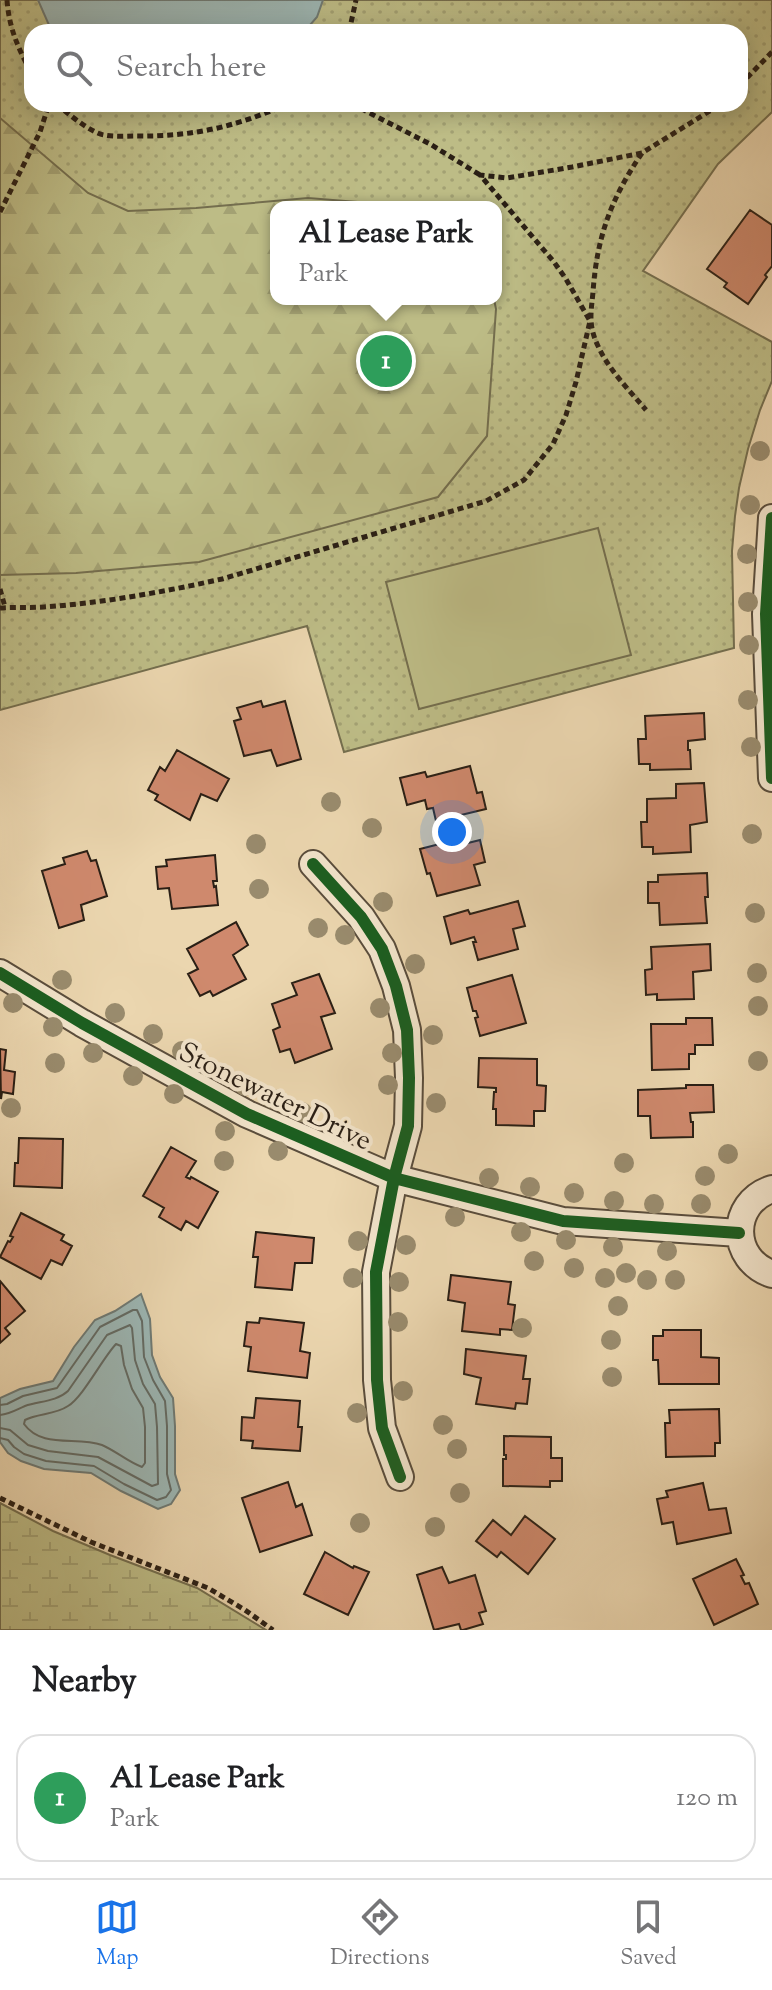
<!DOCTYPE html>
<html lang="en">
<head>
<meta charset="utf-8">
<style>
	body { margin:0; font-family:"Sorts Mill Goudy",serif; background:#f6f6f6; color:#202124 }
	.you { position:absolute; left:452px; top:832px; width:28px; height:28px; margin:-20px; border:6px solid #fff; border-radius:50%; background:#1a73e8; box-shadow:0 0 0 12px #1a73e833 }
	.badge { display:grid; place-items:center; width:52px; height:52px; border-radius:50%; background:#1a73e8; color:#fff; font-size:26px; font-weight:700 }
	.pin { position:absolute; translate:-50% -50%; border:4px solid #fff; box-shadow:0 2px 8px #0006 }
	.popup { position:absolute; left:270px; top:201px; width:232px; height:104px; box-sizing:border-box; display:grid; place-content:center; border-radius:16px; background:#fff; filter:drop-shadow(0 2px 6px #0005); font-size:26px; white-space:nowrap; color:#757577 }
	.popup b { font-size:30px; color:#202124 }
	.popup::after { content:''; position:absolute; left:50%; top:100%; margin-left:-16px; border:16px solid transparent; border-top-color:#fff }
	.list { margin:0; padding:0; list-style:none }
	h2 { display:flex; justify-content:space-between; align-items:center; height:104px; margin:0; padding:0 32px; font-size:34px }
	h2 small { font-size:26px; font-weight:400; color:#757577 }
	.list li { display:grid; grid-template-columns:52px 1fr auto; gap:24px; align-items:center; box-sizing:border-box; height:128px; margin:0 16px 16px; padding:0 16px; border:2px solid #e0e0e0; border-radius:24px }
	.list b { display:block; font-size:30px; white-space:nowrap }
	.list p { margin:0; font-size:26px; white-space:nowrap; color:#757577 }
	.list em { font-size:26px; font-style:normal; color:#757577 }
	.icon { flex:none; width:44px; height:44px; fill:none; stroke:currentColor; stroke-width:2; stroke-linecap:round; stroke-linejoin:round }
	.map { position:relative; flex:none; width:772px; height:1630px; overflow:hidden }
	.search { position:absolute; background:#fff; box-shadow:0 4px 20px #0003; left:24px; right:24px; top:24px; height:88px; display:flex; align-items:center; gap:20px; box-sizing:border-box; padding:0 28px; border-radius:24px; color:#757577; font-size:30px }
	.sheet { height:248px; background:#fff }
	nav { display:flex; justify-content:space-around; align-items:center; box-sizing:border-box; height:112px; border-top:2px solid #e0e0e0; background:#fff; font-size:22px; color:#757577 }
	nav a { display:grid; justify-items:center; gap:4px }
	nav .on { color:#1a73e8 }
	.map>svg:first-child { display:block }
	.grass { fill:url(#grass-dots); stroke:#746e4e; stroke-width:2; fill-rule:evenodd }
	.forest { fill:url(#forest-firs); stroke:#746e4e; stroke-width:2 }
	.wetland { fill:url(#wetland-marsh); stroke:#746e4e; stroke-width:2 }
	.pitch { fill:#bdbc86; stroke:#746e4e; stroke-width:2 }
	.water { fill:#9cb7b5; stroke:#6e7a75; stroke-width:2 }
	.lines { fill:none; stroke-linecap:round; stroke-linejoin:round }
	.shore { stroke:#636b65; stroke-width:2 }
	.building { fill:#cf896d; stroke:#2a1f15; stroke-width:2 }
	.street-casing { stroke:#5a4d3c; stroke-width:30 }
	.path { stroke:#2a1f15; stroke-width:5; stroke-dasharray:6 4; stroke-linecap:butt }
	.street { stroke:#f2e4cb; stroke-width:26 }
	.cycleway-casing { stroke:#f2e4cb; stroke-width:17 }
	.cycleway { stroke:#1b5e20; stroke-width:12 }
	.tree { fill:#998b6d }
	.labels { text-anchor:middle; stroke-width:8; stroke-linejoin:round; paint-order:stroke }
	.street-label { font-size:28px; fill:#2a1f15; stroke:#f2e4cb }
</style>
</head>
<body>
<div class="map">
<svg width="772" height="1630" viewBox="0 0 772 1630">
	<defs>
		<pattern id="grass-dots" width="8" height="8" patternUnits="userSpaceOnUse" patternTransform="scale(2)"><rect width="8" height="8" fill="#bdbc86"/><path d="M2 2h.1M6 6h.1" fill="none" stroke="#a3a173" stroke-width="1.8" stroke-linecap="round"/></pattern>
		<pattern id="forest-firs" width="22" height="20" patternUnits="userSpaceOnUse" patternTransform="scale(2)"><rect width="22" height="20" fill="#bdbc86"/><path d="M5 1l3.5 6h-7zM16 11l3.5 6h-7z" fill="#a3a173"/></pattern>
		<pattern id="wetland-marsh" width="20" height="14" patternUnits="userSpaceOnUse" patternTransform="scale(2)"><rect width="20" height="14" fill="#bdbc86"/><path d="M1 5h8M5 5V1M11 12h8M15 12V8" fill="none" stroke="#a3a173"/></pattern>
	</defs>
	<rect width="100%" height="100%" fill="#ebd6af"/>
	<filter id="stains"><feTurbulence type="fractalNoise" baseFrequency=".0025" numOctaves="4"/><feColorMatrix values="0 0 0 0 .2 0 0 0 0 .09 0 0 0 0 .02 0 0 0 .5 -.17"/></filter>
	<radialGradient id="worn" r=".72"><stop offset=".6" stop-color="#630" stop-opacity="0"/><stop offset="1" stop-color="#630" stop-opacity=".3"/></radialGradient>
	<path class="grass" d="M0,0H772V112L718,164L643,271L772,342V381L760,410L748,449L739,488L735,516L732,551L734,648L344,752L307,626L0,710ZM32,32H740V104H32ZM276,207H496V299H276Z"/>
	<path class="forest" d="M0,118L88,193L128,211L196,208L308,198L420,207H276V299H494L496,309L487,436L438,497L199,562L76,573L0,575Z"/>
	<path class="wetland" d="M0,1503L53,1531L110,1555L197,1588L266,1630H0Z"/>
	<path class="pitch" d="M598,528L631,655L419,709L386,582Z"/>
	<path class="water" d="M38,0H323L317,17L304,32H52Z
		M141,1294L150,1319L152,1355L160,1377L173,1398L175,1426V1474L180,1490L171,1504L158,1509L121,1491L91,1473L44,1469L21,1461L8,1453L0,1442V1398L20,1389L53,1381L74,1347L95,1320L115,1311Z"/>
	<g class="lines">
		<path class="shore" d="M116,1344L121,1346L124,1365L132,1389L143,1408L145,1427V1463L142,1467C128,1462 116,1451 102,1445C76,1436 42,1449 24,1424L25,1420C38,1413 55,1415 68,1406C83,1397 102,1359 116,1344Z
			M0,1405L7,1404L23,1396L57,1388L100,1327L133,1310H137L142,1321L144,1357L153,1380L165,1401L167,1426V1474L171,1490L166,1497L157,1500L124,1484L94,1466L46,1461L24,1454L14,1447L8,1440L0,1438
			M0,1415C10,1414 16,1410 25,1406C39,1401 56,1402 68,1391L107,1335L130,1325L132,1328L135,1360L143,1384L155,1404L157,1427L158,1484L152,1486L98,1457L48,1451L28,1445L10,1430L0,1428"/>
	</g>
	<path class="building" d="M750,210L772,225V266L765,275L767,277L748,304L724,287L727,283L707,269Z
		M261,701L263,707L285,701L301,759L277,766L271,750L244,756L234,721L241,719L237,708Z
		M704,713L705,739L688,741V750H690L691,769L650,770V764H639L638,739H646L645,716Z
		M177,750L229,779L217,801L201,794L190,820L155,800L158,795L148,790L160,767L165,771Z
		M470,766L477,793L482,792L486,809L436,821L433,808L427,809L425,800L407,805L400,778L425,772L427,777Z
		M704,783L707,822L690,825L691,852L653,854V847H642L641,822H647V799L676,798V784Z
		M467,837L468,843L480,840L485,862L474,865L480,885L437,896L430,873L427,874L420,849Z
		M87,851L91,861L96,860L107,896L81,905L84,920L59,928L42,871L65,864L63,858Z
		M215,855L217,881H213L214,887L216,886L218,905L172,909L169,888L158,889L156,867L167,866L166,860Z
		M707,873L708,897H705L707,923L660,925L659,903H648V882H658V875Z
		M518,901L525,926L513,929L518,949L478,960L473,942H476L474,937L451,944L444,917L468,910L470,914Z
		M236,922L248,945L233,955L246,979L213,996L210,991L200,996L188,974L198,969L187,949Z
		M710,944L711,970L693,972L694,999L657,1000V994L646,995L645,970L652,969L651,947Z
		M319,974L335,1013L321,1017L332,1049L295,1063L290,1049L280,1052L273,1030L280,1027L272,1004L297,995L292,983Z
		M512,975L526,1023L480,1036L475,1018L478,1017L476,1011H473L467,988Z
		M686,1018H712L713,1045H695V1054H689V1069L652,1070L651,1024H686Z
		M0,1049L6,1050L4,1070L15,1072L13,1094L2,1092L1,1099Z
		M479,1058L537,1059V1085L546,1086L545,1111H534V1126L496,1125V1109H493L494,1092H496V1088L478,1087Z
		M686,1085H713L714,1112L690,1113L691,1122H693V1137L651,1138L650,1116H638V1090L686,1088Z
		M19,1138L63,1139L62,1188L14,1186L15,1163H18Z
		M171,1147L196,1161L186,1177L190,1179L191,1177L218,1192L198,1228L186,1221L181,1230L159,1217L164,1208L143,1196Z
		M21,1213L64,1235L61,1240L72,1246L62,1265L51,1260L41,1279L0,1257L8,1241L10,1242L13,1237L10,1236Z
		M256,1232L314,1238L312,1263H295L292,1290L255,1287L258,1257H253Z
		M451,1275L511,1282L508,1304L515,1305L512,1330L500,1329V1335L462,1331L465,1303L448,1300Z
		M0,1281L25,1311L5,1328L10,1334L0,1343Z
		M260,1318L304,1323L300,1351L310,1353L307,1378L248,1371L251,1347L244,1346L247,1322L259,1323Z
		M663,1330H701V1357L719,1358V1384H659L658,1360H653V1336H663Z
		M466,1349L526,1356L523,1379H530L527,1404L516,1403L515,1409L476,1404L481,1378L464,1374Z
		M256,1398L300,1401L298,1427H302L300,1451L252,1448L253,1441L241,1440L242,1417L254,1418Z
		M719,1409L720,1443H715V1456L666,1457L665,1423H670L669,1410Z
		M504,1436L551,1437V1458H562V1481H550V1487L503,1486V1459H506V1455H504Z
		M288,1482L296,1507L302,1504L312,1535L260,1552L242,1498Z
		M703,1483L709,1510L726,1508L731,1533L677,1544L673,1522L662,1524L657,1499L668,1497L666,1491Z
		M525,1516L555,1539L528,1574L501,1552L497,1557L476,1541L493,1520L511,1535Z
		M325,1552L353,1568L354,1566L369,1572L348,1615L304,1594Z
		M736,1559L744,1575L741,1576L745,1584L749,1583L758,1604L714,1625L693,1579Z
		M442,1567L449,1583L475,1575L486,1611L479,1613L483,1624L463,1630H461L459,1624L434,1630L417,1575Z"/>
	<g class="lines">
		<defs>
			<path id="street" d="M772,518L766,614L772,778
				M313,864L361,917L382,949L396,986L407,1030L409,1078L408,1126L394,1178L376,1272L377,1380L382,1428L400,1477
				M0,973L82,1023L247,1114L394,1178L563,1221L739,1233
				M772,1189C729,1203 730,1260 772,1274"/>
		</defs>
		<use href="#street" class="street-casing"/>
		<path class="path" d="M7,0C9,29 19,50 32,74
			M349,32L356,0
			M740,85L772,52
			M57,104C67,113 91,133 104,135C114,137 125,136 135,136C191,137 236,127 287,104
			M352,104L430,144L480,175
			M642,153C611,199 597,236 593,292C591,313 588,325 598,346C609,370 629,390 646,410
			M0,212L40,132L49,104
			M0,589L5,607
			M0,608C14,607 29,608 44,607C103,603 163,592 222,579L486,501L524,480L553,444L566,415L576,382L590,321L566,279L554,262L480,175L507,178L572,167L642,153L721,104
			M0,1498L91,1542L208,1588L245,1610L273,1630"/>
		<use href="#street" class="street"/>
		<defs>
			<path id="cycleway" d="M772,518L766,614L772,778
				M313,864L361,917L382,949L396,986L407,1030L409,1078L408,1126L394,1178L376,1272L377,1380L382,1428L400,1477
				M0,973L82,1023L247,1114L394,1178L563,1221L739,1233"/>
		</defs>
		<use href="#cycleway" class="cycleway-casing"/>
		<use href="#cycleway" class="cycleway"/>
	</g>
	<g class="tree">
		<circle cx="760" cy="451" r="10"/>
		<circle cx="750" cy="505" r="10"/>
		<circle cx="747" cy="554" r="10"/>
		<circle cx="748" cy="602" r="10"/>
		<circle cx="749" cy="645" r="10"/>
		<circle cx="748" cy="700" r="10"/>
		<circle cx="751" cy="747" r="10"/>
		<circle cx="331" cy="802" r="10"/>
		<circle cx="372" cy="828" r="10"/>
		<circle cx="752" cy="834" r="10"/>
		<circle cx="256" cy="844" r="10"/>
		<circle cx="259" cy="889" r="10"/>
		<circle cx="383" cy="902" r="10"/>
		<circle cx="755" cy="913" r="10"/>
		<circle cx="318" cy="928" r="10"/>
		<circle cx="345" cy="935" r="10"/>
		<circle cx="415" cy="964" r="10"/>
		<circle cx="757" cy="973" r="10"/>
		<circle cx="62" cy="980" r="10"/>
		<circle cx="13" cy="1003" r="10"/>
		<circle cx="758" cy="1006" r="10"/>
		<circle cx="380" cy="1008" r="10"/>
		<circle cx="115" cy="1013" r="10"/>
		<circle cx="53" cy="1027" r="10"/>
		<circle cx="153" cy="1034" r="10"/>
		<circle cx="433" cy="1035" r="10"/>
		<circle cx="182" cy="1051" r="10"/>
		<circle cx="93" cy="1053" r="10"/>
		<circle cx="392" cy="1053" r="10"/>
		<circle cx="758" cy="1061" r="10"/>
		<circle cx="55" cy="1063" r="10"/>
		<circle cx="133" cy="1076" r="10"/>
		<circle cx="388" cy="1085" r="10"/>
		<circle cx="245" cy="1086" r="10"/>
		<circle cx="174" cy="1094" r="10"/>
		<circle cx="273" cy="1099" r="10"/>
		<circle cx="436" cy="1103" r="10"/>
		<circle cx="11" cy="1108" r="10"/>
		<circle cx="302" cy="1112" r="10"/>
		<circle cx="225" cy="1131" r="10"/>
		<circle cx="278" cy="1151" r="10"/>
		<circle cx="728" cy="1154" r="10"/>
		<circle cx="224" cy="1161" r="10"/>
		<circle cx="624" cy="1163" r="10"/>
		<circle cx="705" cy="1176" r="10"/>
		<circle cx="489" cy="1178" r="10"/>
		<circle cx="530" cy="1187" r="10"/>
		<circle cx="574" cy="1193" r="10"/>
		<circle cx="614" cy="1201" r="10"/>
		<circle cx="654" cy="1204" r="10"/>
		<circle cx="701" cy="1204" r="10"/>
		<circle cx="455" cy="1217" r="10"/>
		<circle cx="521" cy="1232" r="10"/>
		<circle cx="566" cy="1240" r="10"/>
		<circle cx="358" cy="1241" r="10"/>
		<circle cx="406" cy="1245" r="10"/>
		<circle cx="613" cy="1247" r="10"/>
		<circle cx="667" cy="1251" r="10"/>
		<circle cx="534" cy="1261" r="10"/>
		<circle cx="574" cy="1268" r="10"/>
		<circle cx="626" cy="1273" r="10"/>
		<circle cx="353" cy="1278" r="10"/>
		<circle cx="605" cy="1278" r="10"/>
		<circle cx="647" cy="1280" r="10"/>
		<circle cx="675" cy="1280" r="10"/>
		<circle cx="399" cy="1282" r="10"/>
		<circle cx="618" cy="1306" r="10"/>
		<circle cx="398" cy="1322" r="10"/>
		<circle cx="522" cy="1328" r="10"/>
		<circle cx="611" cy="1340" r="10"/>
		<circle cx="612" cy="1377" r="10"/>
		<circle cx="403" cy="1391" r="10"/>
		<circle cx="357" cy="1413" r="10"/>
		<circle cx="443" cy="1425" r="10"/>
		<circle cx="457" cy="1449" r="10"/>
		<circle cx="460" cy="1493" r="10"/>
		<circle cx="360" cy="1523" r="10"/>
		<circle cx="435" cy="1527" r="10"/>
	</g>
	<g class="labels">
		<g class="street-label">
			<text transform="translate(276 1095) rotate(26)" y="10">Stonewater Drive</text>
		</g>
	</g>
	<rect width="100%" height="100%" filter="url(#stains)"/>
	<rect width="100%" height="100%" fill="url(#worn)"/>
</svg>
<div class="you"></div>
<div class="pin badge" style="left:386px;top:361px;background:#2e9e5b">1</div>
<div class="popup"><b>Al Lease Park</b>Park</div>
<div class="search"><svg class="icon" aria-label="search" viewBox="0 0 24 24"><circle cx="10" cy="10" r="6"/><path d="M15 15l6 6"/></svg>Search here</div>
</div>
<section class="sheet">
<h2>Nearby<small></small></h2>
<ul class="list">
<li><span class="badge" style="background:#2e9e5b">1</span><div><b>Al Lease Park</b><p>Park</p></div><em>120 m</em></li>
</ul>
</section>
<nav>
<a class="on"><svg class="icon" aria-label="map" viewBox="0 0 24 24"><path d="M3 6l6-2 6 2 6-2v14l-6 2-6-2-6 2zM9 4v14M15 6v14"/></svg>Map</a>
<a><svg class="icon" aria-label="directions" viewBox="0 0 24 24"><path d="M12 3l9 9-9 9-9-9zM9 14v-3h6M13 9l2 2-2 2"/></svg>Directions</a>
<a><svg class="icon" aria-label="saved" viewBox="0 0 24 24"><path d="M7 4h10v16l-5-4-5 4z"/></svg>Saved</a>
</nav>
</body>
</html>
